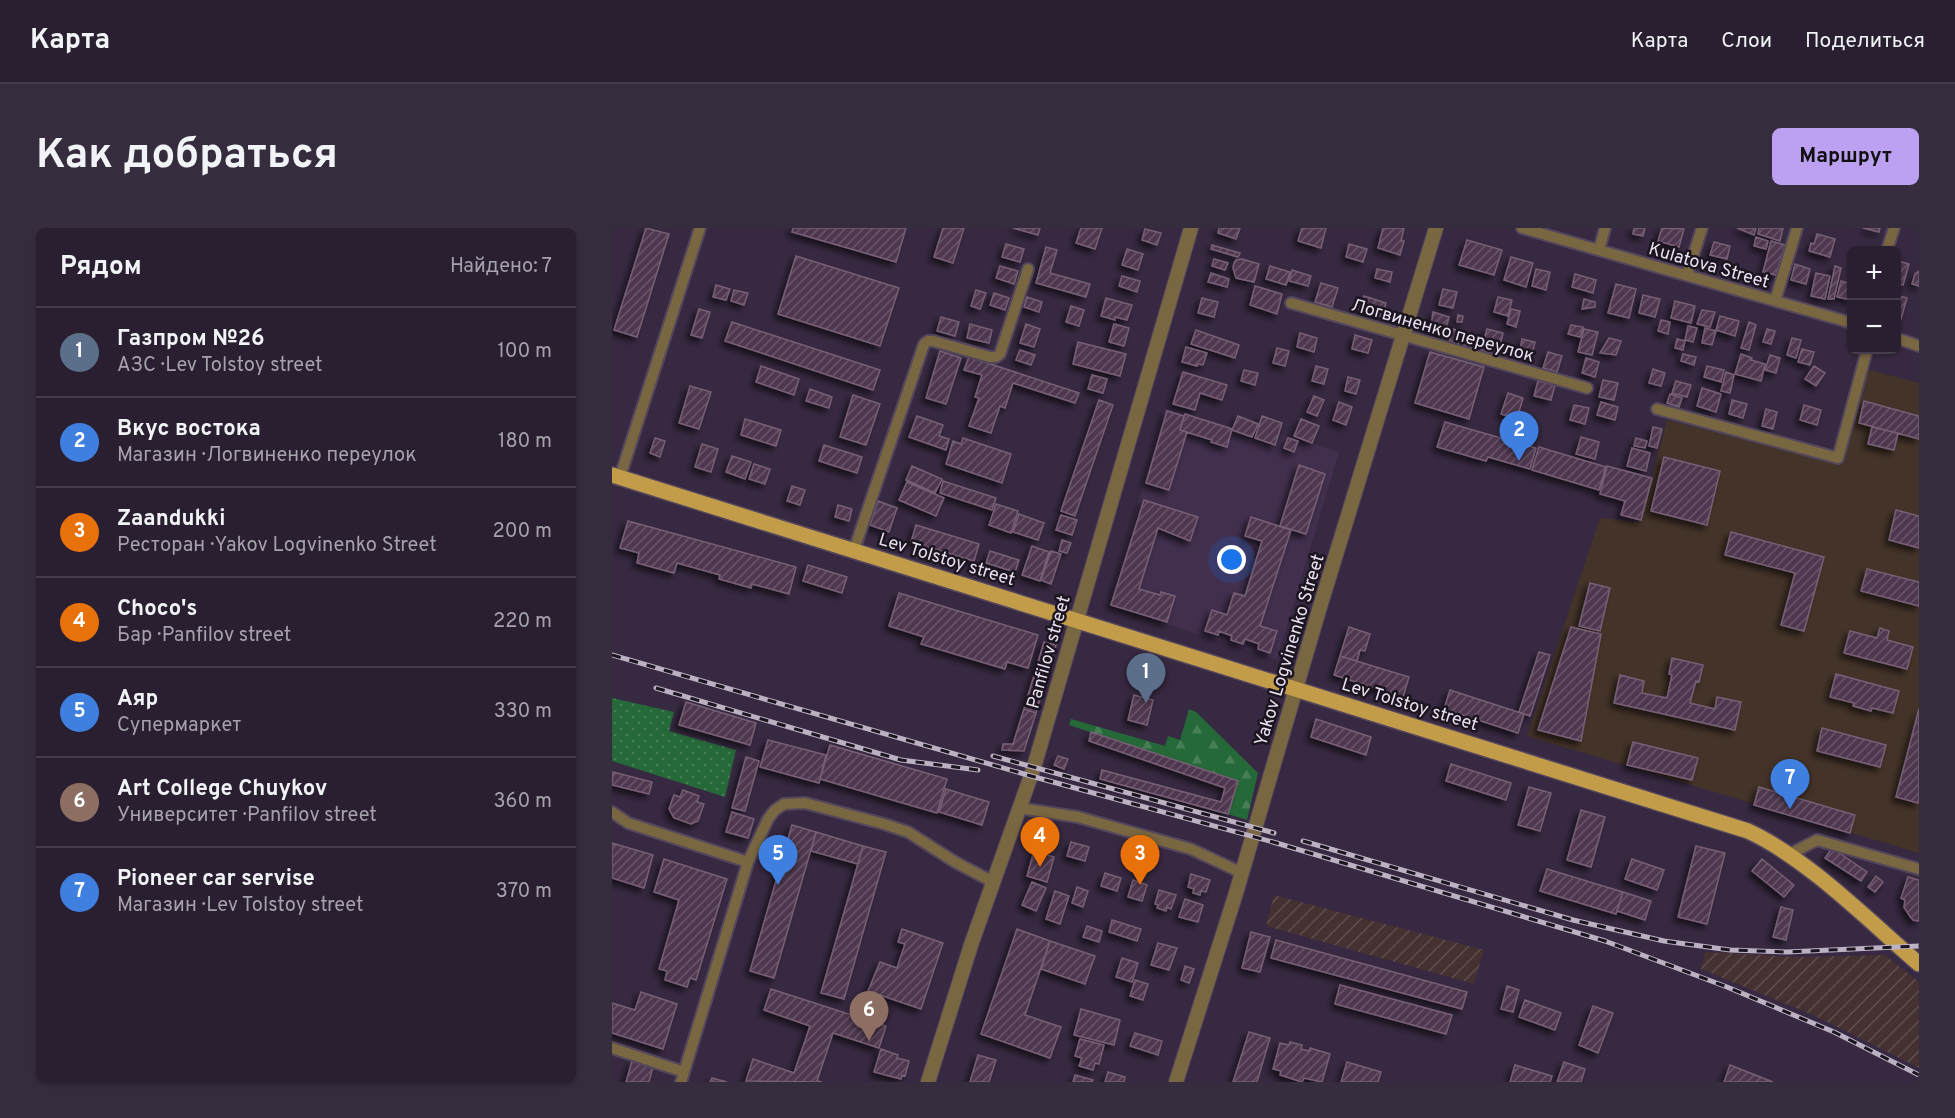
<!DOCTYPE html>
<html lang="ru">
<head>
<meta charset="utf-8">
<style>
	body { margin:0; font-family:Overpass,sans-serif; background:#352c3d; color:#f1f3f6 }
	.controls { position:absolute; right:18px; top:18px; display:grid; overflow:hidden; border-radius:9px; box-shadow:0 2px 4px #0004 }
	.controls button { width:54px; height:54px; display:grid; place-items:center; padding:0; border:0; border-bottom:2px solid #453d4d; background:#291f31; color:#f1f3f6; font:30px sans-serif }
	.you { position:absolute; left:620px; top:332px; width:21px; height:21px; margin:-15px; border:4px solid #fff; border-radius:50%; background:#1a73e8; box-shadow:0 0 0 9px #1a73e833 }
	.badge { display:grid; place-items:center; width:39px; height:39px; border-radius:50%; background:#bca0f2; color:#fff; font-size:20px; font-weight:700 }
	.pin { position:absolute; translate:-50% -50px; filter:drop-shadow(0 2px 3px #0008) }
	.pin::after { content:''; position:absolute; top:32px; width:21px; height:18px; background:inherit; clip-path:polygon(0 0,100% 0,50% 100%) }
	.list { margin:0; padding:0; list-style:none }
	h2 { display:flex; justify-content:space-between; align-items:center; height:78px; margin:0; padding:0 24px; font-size:26px }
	h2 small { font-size:20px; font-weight:400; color:#a5a2ab }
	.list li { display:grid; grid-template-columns:39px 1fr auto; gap:18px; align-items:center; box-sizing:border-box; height:90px; padding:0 24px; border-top:2px solid #453d4d }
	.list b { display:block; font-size:22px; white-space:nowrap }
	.list p { margin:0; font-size:20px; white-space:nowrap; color:#a5a2ab }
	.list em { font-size:20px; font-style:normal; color:#a5a2ab }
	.map { position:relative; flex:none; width:1307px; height:854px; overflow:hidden; border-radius:9px }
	header { display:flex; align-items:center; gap:36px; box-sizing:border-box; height:84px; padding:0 30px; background:#291f31; border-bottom:2px solid #453d4d }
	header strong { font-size:28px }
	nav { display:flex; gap:33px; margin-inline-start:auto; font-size:21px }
	.intro { display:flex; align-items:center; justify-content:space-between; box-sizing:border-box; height:144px; padding:0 36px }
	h1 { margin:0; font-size:42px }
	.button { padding:15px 27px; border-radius:9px; background:#bca0f2; color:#111; font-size:21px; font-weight:700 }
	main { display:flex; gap:36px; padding:0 36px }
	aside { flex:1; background:#291f31; border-radius:9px; box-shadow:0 2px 4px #0004 }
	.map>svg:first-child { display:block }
	.built { fill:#412f4d }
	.industrial { fill:url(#industrial-furrows) }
	.medical { fill:#443329 }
	.forest { fill:url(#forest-firs) }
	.park { fill:url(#park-dots) }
	.building { fill:url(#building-hatch); stroke:#775f76; stroke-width:1.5; filter:url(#shadow) }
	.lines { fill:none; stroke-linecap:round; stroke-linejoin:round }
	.minor-casing { stroke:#54465d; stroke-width:14 }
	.tertiary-casing { stroke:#54465d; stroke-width:16 }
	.primary-casing { stroke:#54465d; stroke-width:18 }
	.minor { stroke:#796741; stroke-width:10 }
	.tertiary { stroke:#796741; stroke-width:14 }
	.primary { stroke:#c39c4a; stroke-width:15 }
	.rail-casing { stroke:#bcb1c3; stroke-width:5 }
	.rail { stroke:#1b151f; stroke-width:3; stroke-dasharray:9; stroke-linecap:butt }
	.labels { text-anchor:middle; stroke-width:5; stroke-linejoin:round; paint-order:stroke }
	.street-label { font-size:18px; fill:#eae0f0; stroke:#1b151f }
</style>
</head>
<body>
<header>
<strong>Карта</strong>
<nav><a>Карта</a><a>Слои</a><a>Поделиться</a></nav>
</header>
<div class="intro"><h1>Как добраться</h1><a class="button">Маршрут</a></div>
<main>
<aside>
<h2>Рядом<small>Найдено: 7</small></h2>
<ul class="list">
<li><span class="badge" style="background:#5c6f8a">1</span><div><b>Газпром №26</b><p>АЗС · Lev Tolstoy street</p></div><em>100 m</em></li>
<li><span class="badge" style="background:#3f7fe0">2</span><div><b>Вкус востока</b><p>Магазин · Логвиненко переулок</p></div><em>180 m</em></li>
<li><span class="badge" style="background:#e8710a">3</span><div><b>Zaandukki</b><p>Ресторан · Yakov Logvinenko Street</p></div><em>200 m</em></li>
<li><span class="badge" style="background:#e8710a">4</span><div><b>Choco's</b><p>Бар · Panfilov street</p></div><em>220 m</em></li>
<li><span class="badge" style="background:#3f7fe0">5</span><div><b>Аяр</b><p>Супермаркет</p></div><em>330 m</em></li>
<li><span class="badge" style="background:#8d6e63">6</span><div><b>Art College Chuykov</b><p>Университет · Panfilov street</p></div><em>360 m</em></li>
<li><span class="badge" style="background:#3f7fe0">7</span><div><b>Pioneer car servise</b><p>Магазин · Lev Tolstoy street</p></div><em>370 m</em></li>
</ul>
</aside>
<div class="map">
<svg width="1307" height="854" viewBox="0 0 1307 854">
	<defs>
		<pattern id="industrial-furrows" width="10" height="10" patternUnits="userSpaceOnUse" patternTransform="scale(1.5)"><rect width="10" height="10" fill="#453132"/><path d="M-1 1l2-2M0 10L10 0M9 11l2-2" fill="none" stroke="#604f50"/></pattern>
		<pattern id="forest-firs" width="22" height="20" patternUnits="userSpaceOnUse" patternTransform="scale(1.5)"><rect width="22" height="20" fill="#266939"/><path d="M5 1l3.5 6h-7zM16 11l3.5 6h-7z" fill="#467e56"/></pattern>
		<pattern id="park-dots" width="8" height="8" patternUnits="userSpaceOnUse" patternTransform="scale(1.5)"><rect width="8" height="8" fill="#266939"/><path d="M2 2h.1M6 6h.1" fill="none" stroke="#467e56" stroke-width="1.8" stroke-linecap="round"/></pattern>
		<pattern id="building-hatch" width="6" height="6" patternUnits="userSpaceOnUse" patternTransform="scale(1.5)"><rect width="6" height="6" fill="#50394f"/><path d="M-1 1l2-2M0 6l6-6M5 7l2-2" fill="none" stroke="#695569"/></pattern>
		<filter id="shadow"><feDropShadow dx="-4" dy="4" stdDeviation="3" flood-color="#0009"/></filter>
	</defs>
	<rect width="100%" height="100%" fill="#372941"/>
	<path class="built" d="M553,180L619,198L624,205L663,219L670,207L727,224L665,432L497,377Z"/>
	<path class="industrial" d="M662,667L872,722L862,756L654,698Z
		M1093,724L1187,729L1273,727L1307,754V840L1201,787L1089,741Z"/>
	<path class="medical" d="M1254,141L1307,155V625L915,508L988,290L1028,294L1055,192L1231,236Z"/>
	<path class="forest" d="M577,481L584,484L646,545L635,592L616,586L626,553L457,497L459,491L553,518L556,508L568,512Z"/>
	<path class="park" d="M0,470L62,484L57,503L124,522L113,569L0,533Z"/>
	<path class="building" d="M34,0L57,6L25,109L2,102Z
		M181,0H294L284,34L180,4Z
		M331,0H352L341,35L322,29Z
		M401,0H428L426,7Z
		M469,0H490L483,21L464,15Z
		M607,0H628L624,11L606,5Z
		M690,0H714L709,20L686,13Z
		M771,0H792L789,13H792L788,27L766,20Z
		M1022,0H1033L1031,8L1021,6Z
		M1050,0L1072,1L1067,19L1046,13Z
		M1125,0H1144L1142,7Z
		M1147,0H1171L1168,13L1146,6Z
		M1251,0H1268L1267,4Z
		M533,1L549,5L545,17L530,12Z
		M1205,6L1223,11L1218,29L1197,23L1199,15L1202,16Z
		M1144,9L1156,13L1154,21L1142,18Z
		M855,12L890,22L882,47L847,37Z
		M1159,13L1173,17L1164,47L1151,44Z
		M1102,14L1118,18L1115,31L1098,27Z
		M394,16L412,21L408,34L390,29Z
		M737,16L755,21L751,34L734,29Z
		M600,17L628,25L626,29L599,21Z
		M434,19L445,22L438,45L478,56L474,69L424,55Z
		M515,21L531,26L526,42L510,37Z
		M184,28L287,60L268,118L166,86Z
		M899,29L921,35L914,59L892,52Z
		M602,31L616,35L613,42L600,38Z
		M630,31L647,36L642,54L624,50L621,40L622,35L624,32Z
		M1286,33L1297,36L1291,57L1284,55Z
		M1183,36L1198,41L1194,56L1179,52Z
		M388,38L406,43L402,56L384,50Z
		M658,38L678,44L674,57L654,51Z
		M1223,38L1229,40L1222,71H1216Z
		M765,41L780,44L778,54L763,50Z
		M924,41L938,44L934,62L920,58Z
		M680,42L699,48L696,58L677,53Z
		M1307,43V58L1300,56L1303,46Z
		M599,45L617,51L615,59L596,54Z
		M1204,45L1218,48L1213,71L1199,68Z
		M963,46L984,52L981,65L960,59Z
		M510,48L528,53L525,64L507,58Z
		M1229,53L1240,56L1239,72L1225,69Z
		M709,55L726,60L720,79L703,74Z
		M1004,56L1024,61L1017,90L996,85Z
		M104,57L118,61L114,72L101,69Z
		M643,58L670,66L665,86L638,77Z
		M831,61L845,64L841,80L827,77Z
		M122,62L136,65L132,77L119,73Z
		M364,62L374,65L368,81L359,78Z
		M382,65L397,70L393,82L378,77Z
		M1031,67L1048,71L1043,89L1027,85Z
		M1284,67L1295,70L1289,91L1284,90Z
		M752,68L774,75L770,89L747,82Z
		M415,69L430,74L427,84L412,79Z
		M886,69L900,72L896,88L882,84Z
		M494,70L520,77L515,92L503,89V92L489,88Z
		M590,70L606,74L602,89L586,85Z
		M972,71L983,74V79L970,81Z
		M1063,73L1083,78L1079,95L1059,90Z
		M459,78L472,82L467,98L454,94Z
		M87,81L98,84L90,110L79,107Z
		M899,81L908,83L904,99L895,96Z
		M1090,82L1103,84L1098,99L1085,96Z
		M821,84L837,89L832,108L818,105Z
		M846,87L851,88L850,94H845Z
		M1108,88L1127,93L1123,108L1104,102Z
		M329,89L347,94L343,108L325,103Z
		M1049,92L1058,94L1056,106L1046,103Z
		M120,94L268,142L261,162L113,113Z
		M1137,94L1144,97L1137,122L1129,120Z
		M358,96L380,102L377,115L355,110Z
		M414,96L428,101L422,119L408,115Z
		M502,96L517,100L512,118L497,114Z
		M959,97L971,99L968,109L956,106Z
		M1076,98L1085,100L1081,114L1073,112Z
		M1093,100L1104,103L1100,117L1090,115Z
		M841,101L850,104L846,118L837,115Z
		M875,101L891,105L886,127L869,123Z
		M972,101L986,104L980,127L966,124Z
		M1155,101L1163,103L1159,116L1151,114Z
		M584,102L627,117L623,130L579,116Z
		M688,105L705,110L702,124L685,119Z
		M854,105L865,109L862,121L851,117Z
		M743,107L760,112L756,125L740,121Z
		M997,110L1009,113L1004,127L988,125Z
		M1180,110L1189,112L1184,130L1175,127Z
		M910,111L923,114L920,126L908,123Z
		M1065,111L1073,113L1071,122L1063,120Z
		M466,114L514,126L508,148L461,136Z
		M574,119L595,125L591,137L586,136L585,138L570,134Z
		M665,120L677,123L673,138L661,135Z
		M1190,121L1202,124L1198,137L1186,134Z
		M408,122L423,127L419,137L404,132Z
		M328,123L349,130L334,176L314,170Z
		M818,124L872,139L857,191L803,175Z
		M936,124L950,128L945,144L931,140Z
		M1071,126L1084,129L1082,137L1069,133Z
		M1129,126L1140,130L1139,132L1153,136L1149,153L1123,146Z
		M1158,127L1168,130L1164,145L1153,142Z
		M357,129L467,165L463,175L401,155L393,180L388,178L379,205L357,198L367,170L363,169L370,147L352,142Z
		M974,130L987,134L983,149L970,145Z
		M149,138L187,151L182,167L144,154Z
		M704,138L716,141L712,156L700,153Z
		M1095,138L1112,142L1109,154L1092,149Z
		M1202,138L1213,145L1204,158L1193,151Z
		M1041,141L1053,145L1049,158L1037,155Z
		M632,142L646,145L643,157L629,153Z
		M571,144L615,157L610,172L588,165L583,182L561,176Z
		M1114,144L1122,147L1118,165L1109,163Z
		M480,147L495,151L491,165L476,161Z
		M736,149L748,152L744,166L733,163Z
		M991,152L1006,155L1002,172L987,169Z
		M926,153L943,157L939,172L922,168Z
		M1064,153L1079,157L1075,169L1060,165Z
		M78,158L99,164L87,201L67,195Z
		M1090,160L1109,166L1104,184L1085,178Z
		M198,161L220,169L217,180L194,173Z
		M896,165L911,170L905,191L889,186Z
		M1058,166L1070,170L1067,179L1055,175Z
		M241,167L268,176L254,217L228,209Z
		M702,168L712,172L705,188L695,184Z
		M487,172L501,177L463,288L449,283Z
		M1120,172L1135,176L1131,190L1117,186Z
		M1252,173L1307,188V211L1247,195Z
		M727,174L740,179L734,197L721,192Z
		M989,174L1006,179L1003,192L985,187Z
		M962,177L977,180L973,196L958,192Z
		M1192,177L1209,182L1205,197L1188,192Z
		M1154,181L1165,184L1161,201L1150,198Z
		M555,183L572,188L568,202L575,204L557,262L534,255Z
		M573,186L620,201L615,219L599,214L600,212L568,202Z
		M305,188L331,197L327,208L337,211L334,222L297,209Z
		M626,188L646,196L640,209L620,202Z
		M650,188L670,195L663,217L643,210Z
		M133,191L169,202L164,218L129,207Z
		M689,191L707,198L700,215L682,208Z
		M833,194L924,220L918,241L876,229L874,233L825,219Z
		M1041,199L1050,201L1045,220L1037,218Z
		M1260,199L1286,205L1282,222L1256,216Z
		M969,209L987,214L983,231L964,226Z
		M43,210L53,213L48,229L38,225Z
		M351,210L399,226L390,255L334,236L341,213L349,216Z
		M676,210L686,213L682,224L672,220Z
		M1024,210L1035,213L1033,220L1022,218Z
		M90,216L106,221L99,244L83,239Z
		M212,217L250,229L245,245L207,233Z
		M927,219L994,239L987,262L920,242Z
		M1020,220L1038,225L1034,243L1015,238Z
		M120,228L139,234L133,251L114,244Z
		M1052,229L1108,243L1095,297L1039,283Z
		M142,236L158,241L153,256L137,251Z
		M687,237L713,246L694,306L668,298Z
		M300,238L330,251L323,265L294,252Z
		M995,238L1040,250L1029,292L1009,287L1013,273L988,266Z
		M331,253L384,270L380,282L328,265Z
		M295,254L332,270L324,288L287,272Z
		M180,258L193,262L188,277L175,273Z
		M532,272L586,289L578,313L546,300L527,361L548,367L549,364L563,368L555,394L499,377Z
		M266,273L285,280L277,304L258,297Z
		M384,276L406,283L399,305L377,297Z
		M226,277L240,281L237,293L223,289Z
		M1284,282L1307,288V320L1277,312Z
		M407,286L432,295L426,312L401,304Z
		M449,287L465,292L460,307L444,302Z
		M639,289L679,302L648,398L665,403L658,425L646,421L647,416L633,411L631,416L619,412L620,408L607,403L606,407L593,403L600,382L615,387L622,365L633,368L650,313L633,308Z
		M16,293L184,339L177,366L140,356L139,360L107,351L108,347L65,335L62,345L25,335L27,325L8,320Z
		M304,297L367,316L362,333L299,314Z
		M1119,304L1212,329L1192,403L1169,397L1183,345L1113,327Z
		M450,312L459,315L455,325L447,323Z
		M420,318L437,324L428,353L410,347Z
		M378,323L407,332L403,344L374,335Z
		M439,323L449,326L439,356L429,352Z
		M196,337L235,349L230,365L191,353Z
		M1255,341L1307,354V378L1249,363Z
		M978,355L998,360L988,403L967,398Z
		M287,365L426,407L416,440L395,434L393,441L309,416L312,409L277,398Z
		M737,399L758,406L753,423L748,422L745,433L728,428Z
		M959,399L989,406L969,513L926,502Z
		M1268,400L1277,403L1275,412L1301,419L1295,441L1232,425L1238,403L1265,410Z
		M432,414L444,417L424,485L412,481Z
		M927,424L938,427L918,488L907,484Z
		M728,428L797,449L791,469L722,447Z
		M1060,430L1091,437L1087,454L1084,453L1078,475L1103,481L1105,469L1129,474L1123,502L1002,475L1008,447L1032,453L1030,465L1055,470L1060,447L1057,446Z
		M1224,446L1287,463L1281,485L1260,480L1259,483L1241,478L1242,475L1218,469Z
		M838,462L912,486L906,505L832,481Z
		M522,467L541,472L535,497L516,492Z
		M74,474L144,495L138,517L67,497Z
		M412,481L424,485L412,523L390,522L391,516H401Z
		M1307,481V570L1306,575L1284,569Z
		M704,491L759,509L754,527L699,509Z
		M1210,500L1274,517L1268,539L1205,523Z
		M479,504L626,553L616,586L488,551L490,542L609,574L613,560L477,513Z
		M156,512L214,527L207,555L148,539Z
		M1021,514L1086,530L1080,552L1015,537Z
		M218,517L335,551L325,585L208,551Z
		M446,528L456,531L452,541L442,537Z
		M134,529L147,533L133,583L120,580Z
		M839,536L899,555L894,572L834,553Z
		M1,544L40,554L37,566L0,557Z
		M917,559L939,565L928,603L906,597Z
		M1147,559L1243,587L1238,605L1142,577Z
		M334,561L377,574L370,597L327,584Z
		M71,562L87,568L85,574L92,576L86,593L79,596L62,590L57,581L62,567L68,569Z
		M969,582L993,589L979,639L955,632Z
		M120,584L142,591L136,610L114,604Z
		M180,597L204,604L162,750L138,743Z
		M204,604L251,618L246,636L199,623Z
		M459,614L477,619L473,633L455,628Z
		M0,615L41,627L32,660L0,650Z
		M251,618L274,624L232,771L209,765Z
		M1084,618L1113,625L1095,696L1066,689Z
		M1220,620L1255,644L1249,653L1213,630Z
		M422,623L442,629L435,654L415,648Z
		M52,631L115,651L84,752L78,750L75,759L53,752L55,743L47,741L67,672L42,664Z
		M1020,631L1052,642L1045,662L1013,651Z
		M1150,631L1182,657L1172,669L1140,643Z
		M935,641L1011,664L1004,686L928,663Z
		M493,645L509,650L505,663L489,658Z
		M579,646L598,652L594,664L589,663L588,667L581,665L582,661L576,659Z
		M1264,648L1271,654L1263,664L1256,659Z
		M1296,649L1307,652V693L1301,692L1297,687L1292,679L1293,672L1289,670Z
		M521,652L535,657L530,673L516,669Z
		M420,654L434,660L424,683L410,677Z
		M465,659L476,663L471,679L460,675Z
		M547,662L564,667L559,681L555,679L554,683L545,680L546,677L543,676Z
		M443,663L457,668L448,696L434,691Z
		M1011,664L1039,673L1033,692L1005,683Z
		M573,671L591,677L586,694L567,689Z
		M1169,679L1181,682L1174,712L1161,709Z
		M500,692L529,701L525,713L497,704Z
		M475,698L490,703L487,714L471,709Z
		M290,701L331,715L309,781L256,763L268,734L285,740L293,716L286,714Z
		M405,701L438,713L413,787L449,799L438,830L369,806Z
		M639,704L658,709L648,744L630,740Z
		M664,712L855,764L850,781L659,730Z
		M438,713L483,728L473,756L429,741Z
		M546,715L565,720L557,742L539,737Z
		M510,730L526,735L520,754L504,749Z
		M573,738L582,741L577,755L569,752Z
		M523,752L536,756L531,772L518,768Z
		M728,757L840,787L834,806L723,776Z
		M895,758L907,762L901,784L889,781Z
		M159,761L274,798L267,820L221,805L205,853L210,854L134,853L141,831L182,845L198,798L152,782Z
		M29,764L65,776L51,821L0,805V775L23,782Z
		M913,772L949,785L943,802L907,789Z
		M981,778L1001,785L986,825L967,817Z
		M469,781L508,792L502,817L462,807Z
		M637,804L658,810L645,854H621Z
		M523,805L550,813L546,827L518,818Z
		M468,811L492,817L487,836L483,835L481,842L467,838L470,830L463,828Z
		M678,814L690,817L689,821L697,823L698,820L718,826L710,854L692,850L690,854L668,847L669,843L661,841L668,815L677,817Z
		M269,821L286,827L285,830L297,833L293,848L290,847L289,851L262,844Z
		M366,827L384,832L377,854H358Z
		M20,833L41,839L37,854H14Z
		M735,834L769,844L766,854H729Z
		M952,834L973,841L969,854H945Z
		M903,837L940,848L938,854H898Z
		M1118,837L1161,854H1112Z
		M496,844L513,849L512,854H493Z
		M463,847L481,852L480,854H461Z
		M100,850L115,854H98Z"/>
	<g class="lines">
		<defs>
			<path id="minor" d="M910,0L1240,95
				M987,22L993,0
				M1275,22L1282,0
				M1075,47L1090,0
				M1163,73L1185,0
				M679,75L975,160
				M1284,110L1307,118
				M1045,181L1226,230L1255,122
				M8,249L88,0
				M242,322L312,116L316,113H321L378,129H384L388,126L416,41
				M407,580L466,589L579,621L630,645
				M0,584L16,595L136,634
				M1176,627L1205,612L1307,641
				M0,820L72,844
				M69,854L136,634L156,591L163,582L172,576L193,575L272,596L296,604L343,634L381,654"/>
			<path id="tertiary" d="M316,854L359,717L422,539L579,0
				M564,854L624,665L707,382L824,0"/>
			<path id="primary" d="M0,247L1136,603C1195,630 1257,693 1307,736"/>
		</defs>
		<use href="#minor" class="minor-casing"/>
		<use href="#tertiary" class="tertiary-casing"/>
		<use href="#primary" class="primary-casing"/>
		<use href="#minor" class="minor"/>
		<use href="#tertiary" class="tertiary"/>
		<use href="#primary" class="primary"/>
		<defs>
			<path id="rail" d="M0,427L419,548L661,614L993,713L1115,759L1222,804L1307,847
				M44,460L289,532L366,542
				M381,528L662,605
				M691,613L961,692L1052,713L1118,722L1175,724L1307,718"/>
		</defs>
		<use href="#rail" class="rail-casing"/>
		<use href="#rail" class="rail"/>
	</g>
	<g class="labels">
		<g class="street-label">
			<text transform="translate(1097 37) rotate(16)" y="6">Kulatova Street</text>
			<text transform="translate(831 102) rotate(16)" y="6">Логвиненко переулок</text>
			<text transform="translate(335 331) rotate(17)" y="6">Lev Tolstoy street</text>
			<text transform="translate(677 422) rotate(-73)" y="6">Yakov Logvinenko Street</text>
			<text transform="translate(436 424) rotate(-74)" y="6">Panfilov street</text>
			<text transform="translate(798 476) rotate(17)" y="6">Lev Tolstoy street</text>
		</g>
	</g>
</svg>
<div class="controls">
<button>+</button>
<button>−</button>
</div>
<div class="you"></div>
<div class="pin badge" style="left:534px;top:475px;background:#5c6f8a">1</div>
<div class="pin badge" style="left:907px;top:233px;background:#3f7fe0">2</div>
<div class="pin badge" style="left:528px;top:657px;background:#e8710a">3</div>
<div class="pin badge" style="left:428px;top:639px;background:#e8710a">4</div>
<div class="pin badge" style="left:166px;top:657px;background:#3f7fe0">5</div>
<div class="pin badge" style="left:257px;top:813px;background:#8d6e63">6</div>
<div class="pin badge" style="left:1178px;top:581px;background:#3f7fe0">7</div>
</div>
</main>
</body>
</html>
